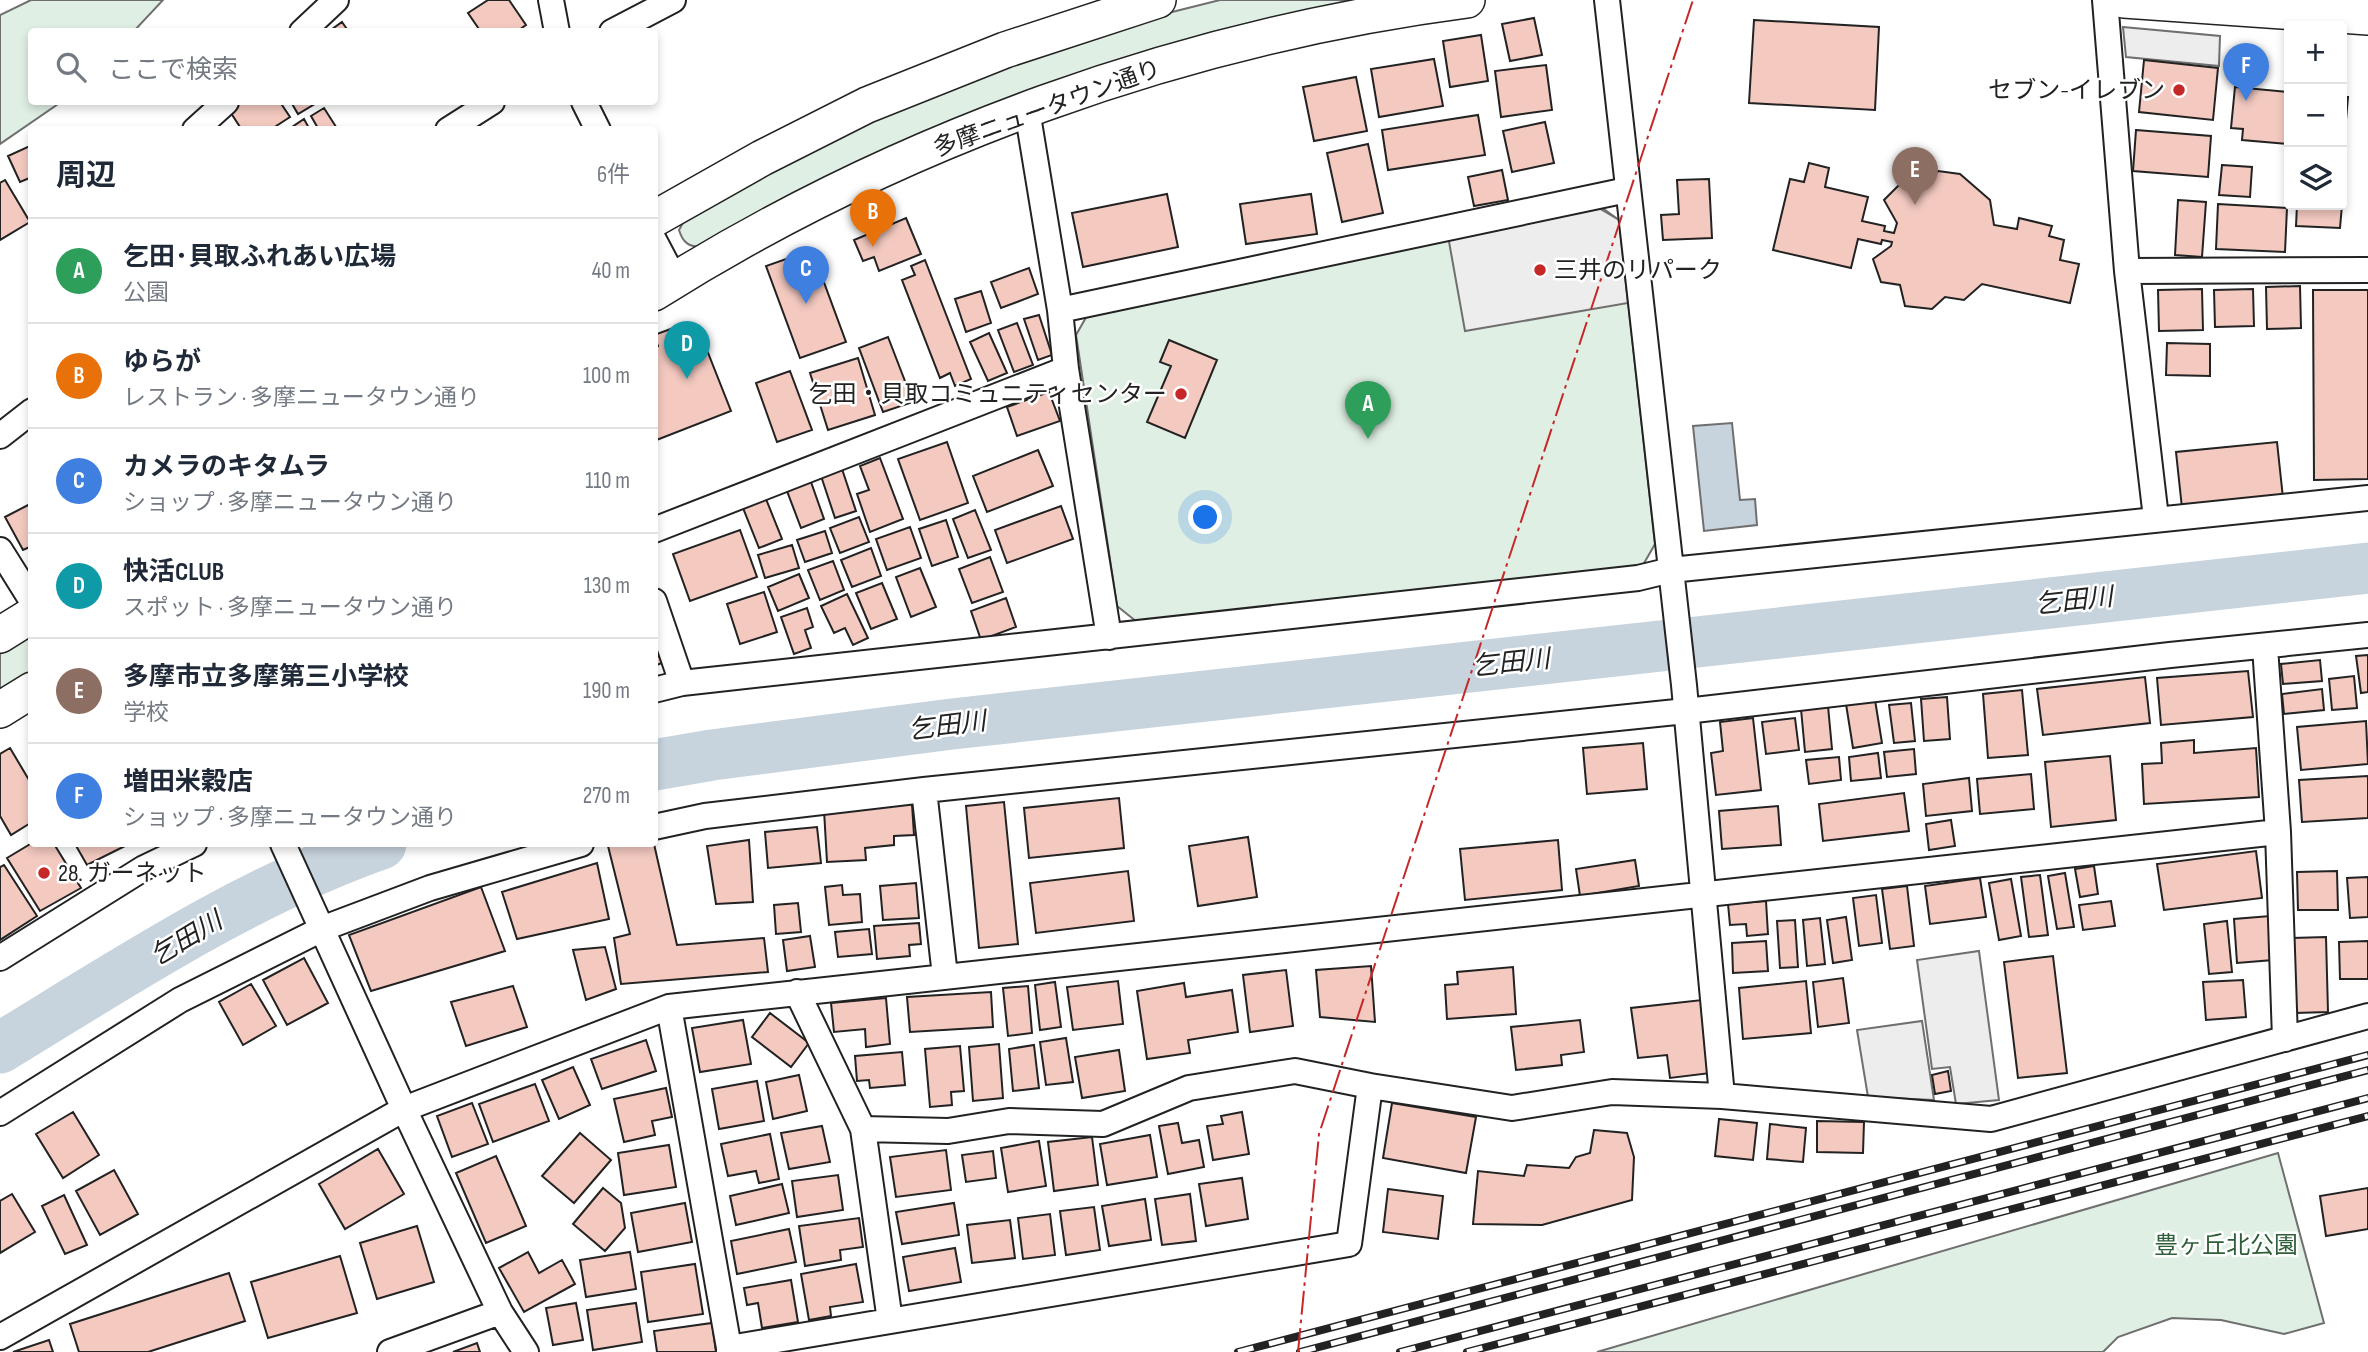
<!DOCTYPE html>
<html lang="ja">
<head>
<meta charset="utf-8">
<style>
	body { margin:0; font-family:"Sofia Sans Condensed","Noto Sans JP",sans-serif; background:#f6f6f7; color:#1f2937 }
	.controls { position:absolute; right:21px; top:21px; display:grid; overflow:hidden; border-radius:7px; box-shadow:0 4px 10px #0003 }
	.controls button { width:63px; height:63px; display:grid; place-items:center; padding:0; border:0; border-bottom:2px solid #e0e1e3; background:#fff; color:#1f2937; font:35px sans-serif }
	.you { position:absolute; left:1206px; top:518px; width:24px; height:24px; margin:-18px; border:5px solid #fff; border-radius:50%; background:#1a73e8; box-shadow:0 0 0 10px #1a73e833 }
	.badge { display:grid; place-items:center; width:46px; height:46px; border-radius:50%; background:#c62828; color:#fff; font-size:23px; font-weight:700 }
	.pin { position:absolute; translate:-50% -58px; filter:drop-shadow(0 2px 4px #0008) }
	.pin::after { content:''; position:absolute; top:37px; width:24px; height:21px; background:inherit; clip-path:polygon(0 0,100% 0,50% 100%) }
	.list { margin:0; padding:0; list-style:none }
	h2 { display:flex; justify-content:space-between; align-items:center; height:91px; margin:0; padding:0 28px; font-size:30px }
	h2 small { font-size:23px; font-weight:400; color:#747a83 }
	.list li { display:grid; grid-template-columns:46px 1fr auto; gap:21px; align-items:center; box-sizing:border-box; height:105px; padding:0 28px; border-top:2px solid #e0e1e3 }
	.list b { display:block; font-size:26px; white-space:nowrap }
	.list p { margin:0; font-size:23px; white-space:nowrap; color:#747a83 }
	.list em { font-size:23px; font-style:normal; color:#747a83 }
	.icon { flex:none; width:38px; height:38px; fill:none; stroke:currentColor; stroke-width:2; stroke-linecap:round; stroke-linejoin:round }
	.map { position:relative; flex:none; width:2368px; height:1352px; overflow:hidden }
	.search { position:absolute; background:#fff; box-shadow:0 4px 10px #0003; left:28px; top:28px; width:630px; height:77px; display:flex; align-items:center; gap:18px; box-sizing:border-box; padding:0 24px; border-radius:7px; color:#747a83; font-size:26px }
	.panel { position:absolute; background:#fff; box-shadow:0 4px 10px #0003; left:28px; top:126px; width:630px; height:721px; border-radius:7px }
	.map>svg:first-child { display:block }
	.green { fill:#e0efe3; stroke:#6f6f6f; stroke-width:2 }
	.parking { fill:#ededed; stroke:#6f6f6f; stroke-width:2 }
	.water { fill:#c7d3dd; stroke:#6f6f6f; stroke-width:2 }
	.lines { fill:none; stroke-linecap:round; stroke-linejoin:round }
	.river { stroke:#c7d3dd; stroke-width:51 }
	.building { fill:#f3c9c0; stroke:#222; stroke-width:2 }
	.minor-casing { stroke:#222; stroke-width:28 }
	.secondary-casing { stroke:#222; stroke-width:38 }
	.minor { stroke:#fff; stroke-width:24 }
	.secondary { stroke:#fff; stroke-width:35 }
	.rail-casing { stroke:#222; stroke-width:8 }
	.rail { stroke:#fff; stroke-width:5; stroke-dasharray:16; stroke-linecap:butt }
	.power { stroke:#c62828; stroke-width:2; stroke-dasharray:24 5 3.5 5; stroke-linecap:butt }
	.poi-dot { fill:#c62828; stroke:#fff; stroke-width:2.5 }
	.labels { text-anchor:middle; stroke-width:5; stroke-linejoin:round; paint-order:stroke }
	.poi-label { font-size:24px; fill:#222; stroke:#fff; text-anchor:end }
	.street-label { font-size:24px; fill:#222; stroke:#fff }
	.park-label { font-size:24px; fill:#2f5e38; stroke:#fff }
	.water-label { font-size:26px; font-style:italic; fill:#222; stroke:#fff }
</style>
</head>
<body>
<div class="map">
<svg width="2368" height="1352" viewBox="0 0 2368 1352">
	<rect width="100%" height="100%" fill="#fff"/>
	<path class="green" d="M31,0H163L134,31L32,32V102H61L0,144V15Z
		M1220,0H1376L702,247C689,247 683,243 679,230L684,221L768,173L870,121L1010,64L1144,19Z
		M1597,204L1619,220L1655,544L1639,572L1142,626L1117,606L1076,335L1088,314Z
		M31,633V672L0,692V654Z
		M2278,1153L2324,1323L2284,1334L2221,1320L2172,1318L2118,1337L2103,1352H1597Z"/>
	<path class="parking" d="M2123,27L2220,36L2219,66L2126,57Z
		M1597,207L1619,220L1628,303L1465,331L1448,236Z
		M1979,951L1999,1100L1956,1104L1950,1067L1932,1069L1917,960Z
		M1922,1021L1934,1100L1868,1097L1857,1030Z"/>
	<path class="water" d="M1732,423L1740,500L1755,499L1757,525L1704,531L1693,426Z
		M2368,557V575L2172,595L2173,577Z"/>
	<g class="lines">
		<path class="river" d="M654,765L712,755L952,724L2368,568
			M0,1048C123,973 245,892 381,844"/>
	</g>
	<path class="building" d="M488,0H509L526,25L516,32H481L468,13Z
		M1534,18L1542,55L1510,61L1502,24Z
		M1754,20L1879,27L1875,110L1749,103Z
		M342,22L349,32H328Z
		M1481,35L1488,81L1450,87L1443,41Z
		M1434,59L1443,106L1379,117L1371,69Z
		M2144,60L2218,68L2213,120L2139,112Z
		M1546,65L1552,110L1501,117L1495,71Z
		M1356,77L1367,131L1314,141L1303,87Z
		M2235,87L2289,92V144L2242,140L2243,129L2231,128Z
		M2342,97H2348L2344,143H2342Z
		M242,102H280L290,117L270,130H242L229,110Z
		M291,102H318L298,114Z
		M324,108L338,130H319L311,116Z
		M1478,115L1485,155L1388,170L1382,130Z
		M304,119L310,130H294L292,127Z
		M1545,122L1554,163L1512,172L1503,131Z
		M2136,130L2211,136L2208,177L2133,171Z
		M1368,144L1383,213L1342,222L1327,153Z
		M32,145V177L20,182L8,156Z
		M1809,163L1829,168L1825,187L1868,197L1862,221L1885,226L1884,231L1894,233L1897,223L1884,200L1904,180L1924,182L1938,171L1960,174L1990,200L1994,225L2017,229L2019,218L2052,226L2049,236L2064,240L2060,260L2079,264L2070,303L1982,284L1964,300L1945,297L1932,309L1905,306L1900,285L1881,282L1873,259L1891,246L1892,242L1882,240L1881,244L1858,239L1851,268L1773,250L1790,179L1804,182Z
		M2222,165L2252,167L2250,197L2219,195Z
		M1502,170L1508,200L1474,206L1468,177Z
		M1709,179L1712,238L1663,240L1661,215L1679,214L1677,180Z
		M5,180L30,222L0,240V183Z
		M1167,194L1178,247L1083,267L1072,213Z
		M1311,194L1317,234L1246,244L1240,204Z
		M2178,200L2206,202L2202,257L2175,255Z
		M2218,204L2287,208L2285,252L2216,249Z
		M2297,205H2342L2340,228L2296,226Z
		M906,218L921,254L879,271L874,257L863,261L854,240Z
		M812,250L846,342L800,358L766,266Z
		M925,260L971,379L955,386L950,373L940,378L902,280L915,275L911,266Z
		M1029,268L1038,294L1001,308L991,282Z
		M2300,286L2301,328L2267,329L2266,287Z
		M2202,289L2203,330L2159,331L2158,290Z
		M2253,289L2254,326L2215,327L2214,290Z
		M2313,290H2368V479L2314,480Z
		M981,291L991,323L966,332L955,299Z
		M1039,315L1052,355L1038,360L1024,319Z
		M1017,323L1033,365L1014,372L998,330Z
		M676,327L680,337L699,330L731,411L654,441V347L658,346L654,335Z
		M989,333L1007,373L988,381L970,342Z
		M888,337L913,402L883,412L859,348Z
		M1169,340L1217,360L1185,438L1147,422L1171,366L1160,362Z
		M2167,343L2210,344V376L2166,375Z
		M858,358L875,415L828,430L810,373Z
		M790,371L812,430L777,442L756,383Z
		M1049,392L1060,421L1017,436L1007,407Z
		M947,442L968,503L920,520L898,459Z
		M2277,442L2283,498L2182,508L2176,452Z
		M1038,450L1053,486L987,512L973,476Z
		M880,458L903,519L870,532L857,494L869,490L860,466Z
		M842,469L856,511L835,518L821,476Z
		M811,482L824,519L801,528L787,491Z
		M766,499L782,539L759,548L743,508Z
		M32,503V546L23,550L5,517Z
		M1061,506L1073,539L1007,563L995,530Z
		M975,510L991,550L968,558L953,519Z
		M859,517L869,542L840,553L830,528Z
		M946,520L958,557L932,566L919,529Z
		M910,527L921,558L887,570L876,539Z
		M740,530L757,577L690,601L673,554Z
		M825,531L832,553L805,562L797,540Z
		M792,545L799,568L765,578L758,555Z
		M871,548L881,576L852,587L841,560Z
		M990,557L1003,592L972,603L959,569Z
		M833,561L844,590L820,600L808,570Z
		M920,568L936,607L911,617L896,577Z
		M799,574L809,598L778,611L768,587Z
		M882,583L897,619L871,629L856,593Z
		M764,592L777,632L740,644L727,604Z
		M847,594L868,638L853,645L845,628L834,633L821,606Z
		M1006,598L1016,627L981,640L971,611Z
		M807,608L813,627L805,630L811,648L794,654L781,617Z
		M654,644L662,663L654,666Z
		M2368,655V692L2361,693L2356,656Z
		M2320,660L2322,681L2283,684L2281,664Z
		M2248,671L2253,717L2161,725L2157,678Z
		M2354,676L2357,708L2332,710L2329,679Z
		M2145,677L2150,723L2043,735L2037,689Z
		M2322,689L2324,710L2284,714L2282,694Z
		M2022,690L2028,755L1988,758L1983,694Z
		M1947,697L1950,739L1924,741L1921,699Z
		M1875,700L1882,743L1853,748L1846,704Z
		M1911,703L1915,741L1894,743L1889,705Z
		M1828,706L1832,749L1805,752L1801,709Z
		M1753,718L1761,790L1716,795L1711,753L1723,751L1720,722Z
		M1795,718L1799,750L1766,754L1762,722Z
		M2366,721L2368,764L2301,770L2297,727Z
		M2194,740V753L2256,748L2259,797L2144,804L2142,764L2162,763L2161,743Z
		M1643,743L1647,789L1587,794L1583,748Z
		M10,748L32,785V822L11,835L0,816V754Z
		M1914,749L1916,774L1887,777L1884,752Z
		M1878,753L1881,778L1851,781L1849,757Z
		M2110,756L2116,820L2051,827L2045,762Z
		M1839,757L1841,780L1809,784L1806,760Z
		M2031,774L2034,809L1980,814L1977,779Z
		M2368,776V818L2302,822L2299,780Z
		M1969,778L1972,811L1926,816L1923,784Z
		M1904,793L1909,831L1823,841L1819,804Z
		M1119,798L1124,848L1029,858L1024,808Z
		M1004,802L1018,944L979,948L966,806Z
		M912,804L914,835L894,836V845L865,848L866,860L827,862L824,810Z
		M1778,806L1781,845L1722,849L1719,811Z
		M1951,820L1955,846L1929,850L1926,824Z
		M817,827L821,863L768,868L765,832Z
		M1248,837L1257,897L1198,906L1189,846Z
		M749,840L753,902L716,904L707,846Z
		M1558,840L1562,890L1465,900L1460,849Z
		M32,843L54,844L81,888L40,911L7,858Z
		M75,844H129L87,865Z
		M623,844H654L677,945L764,938L768,972L621,984L614,938L630,934L608,846Z
		M2256,851L2262,898L2164,910L2157,864Z
		M1635,860L1639,886L1580,896L1576,869Z
		M597,863L609,919L517,939L502,892Z
		M4,865L37,916L0,940V867Z
		M2094,866L2098,894L2080,897L2075,869Z
		M1128,871L1134,921L1036,933L1030,883Z
		M2337,871L2338,910H2298L2297,872Z
		M2065,873L2074,927L2057,929L2048,876Z
		M2040,875L2048,935L2029,937L2021,877Z
		M2368,877V917L2350,918L2347,878Z
		M1980,878L1986,917L1930,924L1925,886Z
		M2011,879L2021,936L1999,940L1989,883Z
		M916,883L919,918L883,920L880,886Z
		M842,885L843,895L860,894L862,922L829,925L825,887Z
		M1907,886L1914,946L1890,949L1882,889Z
		M481,887L505,951L371,991L349,935Z
		M1876,895L1882,943L1859,946L1853,898Z
		M1766,901L1768,934L1747,936L1746,924L1730,925L1728,904Z
		M2111,901L2115,926L2083,930L2079,905Z
		M798,903L801,932L776,934L774,905Z
		M2270,916L2273,960L2237,963L2234,919Z
		M1846,917L1852,960L1833,963L1827,920Z
		M1820,918L1825,964L1807,966L1803,920Z
		M1795,920L1798,967L1780,968L1777,921Z
		M2227,921L2232,972L2209,974L2204,924Z
		M919,923L921,944L909,945L910,956L877,959L874,926Z
		M869,929L872,954L838,957L835,932Z
		M810,936L815,967L787,971L783,940Z
		M2326,937L2328,1012L2295,1013L2292,938Z
		M1766,941L1768,971L1733,973L1732,943Z
		M2368,941V979H2340L2339,942Z
		M605,947L616,989L586,1000L573,950Z
		M2053,956L2067,1073L2018,1078L2004,962Z
		M304,958L328,1003L287,1025L263,980Z
		M1371,966L1375,1022L1320,1017L1316,970Z
		M1513,967L1516,1014L1447,1019L1445,985L1458,984L1457,972Z
		M1286,970L1293,1026L1250,1032L1243,975Z
		M1843,978L1849,1023L1818,1027L1813,982Z
		M2243,980L2246,1017L2206,1020L2203,982Z
		M1118,981L1123,1024L1073,1030L1067,987Z
		M1806,981L1811,1033L1743,1039L1739,988Z
		M1055,982L1061,1027L1040,1030L1035,985Z
		M1184,983L1186,997L1232,990L1238,1032L1188,1040L1190,1053L1147,1059L1137,991Z
		M251,984L276,1026L243,1045L219,1002Z
		M513,986L527,1027L466,1046L451,1002Z
		M1028,986L1032,1033L1008,1036L1003,988Z
		M991,992L993,1027L910,1032L907,997Z
		M886,998L890,1044L866,1047L865,1029L834,1032L831,1003Z
		M1702,1000L1711,1073L1670,1078L1667,1055L1638,1058L1631,1008Z
		M770,1013L809,1043L791,1067L752,1037Z
		M743,1020L751,1064L700,1072L692,1028Z
		M1580,1020L1584,1052L1561,1055L1562,1065L1516,1070L1511,1027Z
		M1066,1038L1073,1082L1046,1085L1040,1042Z
		M646,1040L656,1071L602,1089L591,1059Z
		M999,1044L1003,1098L973,1101L969,1047Z
		M1034,1045L1039,1088L1013,1091L1009,1049Z
		M960,1046L964,1091L951,1092L952,1105L930,1107L925,1049Z
		M1119,1050L1125,1091L1082,1098L1075,1057Z
		M902,1052L905,1085L870,1088L869,1080L857,1081L855,1056Z
		M573,1067L590,1105L559,1119L542,1080Z
		M1948,1071L1951,1091L1935,1094L1932,1075Z
		M799,1075L807,1111L773,1119L766,1082Z
		M757,1081L764,1121L719,1129L712,1089Z
		M535,1084L549,1121L493,1142L479,1104Z
		M666,1088L672,1117L652,1121L655,1135L624,1142L614,1099Z
		M472,1103L488,1144L452,1157L437,1116Z
		M1392,1103L1476,1117L1466,1173L1383,1158Z
		M73,1112L99,1155L63,1178L36,1134Z
		M1242,1112L1249,1154L1213,1160L1207,1126L1223,1124L1221,1116Z
		M1719,1119L1757,1123L1753,1160L1715,1156Z
		M1817,1121L1864,1122L1863,1153L1817,1152Z
		M1178,1123L1182,1143L1199,1140L1204,1167L1168,1174L1159,1126Z
		M1770,1124L1806,1128L1803,1162L1767,1159Z
		M822,1126L830,1162L789,1169L781,1133Z
		M1594,1130L1627,1133L1634,1157L1632,1200L1542,1225L1473,1224L1478,1171L1524,1176L1527,1165L1569,1168L1576,1157L1590,1153Z
		M580,1133L611,1160L574,1203L542,1176Z
		M770,1134L779,1179L759,1183L756,1171L728,1176L721,1144Z
		M1150,1135L1157,1177L1107,1185L1100,1144Z
		M1092,1137L1098,1185L1054,1191L1048,1142Z
		M1039,1141L1046,1186L1008,1192L1001,1148Z
		M669,1145L676,1187L624,1195L618,1153Z
		M378,1149L404,1194L345,1229L319,1184Z
		M946,1150L951,1190L896,1197L890,1157Z
		M993,1151L996,1178L966,1182L962,1155Z
		M496,1156L526,1226L486,1243L456,1173Z
		M114,1170L138,1214L100,1235L76,1191Z
		M838,1175L843,1210L797,1217L792,1181Z
		M1242,1178L1248,1219L1206,1226L1199,1184Z
		M782,1184L789,1213L736,1225L730,1196Z
		M603,1188L621,1203L625,1228L605,1251L573,1224Z
		M2368,1188V1229L2326,1236L2320,1196Z
		M1388,1189L1443,1196L1438,1239L1383,1232Z
		M12,1194L35,1232L0,1253V1201Z
		M1190,1194L1196,1241L1162,1245L1155,1199Z
		M64,1195L87,1245L65,1254L42,1206Z
		M1145,1199L1151,1240L1109,1246L1102,1206Z
		M685,1203L692,1242L638,1252L631,1213Z
		M954,1203L959,1235L902,1244L896,1212Z
		M1094,1207L1100,1250L1066,1255L1060,1211Z
		M1050,1214L1055,1255L1023,1259L1018,1218Z
		M859,1218L863,1247L840,1250L841,1260L805,1266L799,1226Z
		M1010,1220L1015,1258L972,1263L967,1225Z
		M417,1226L434,1282L377,1299L360,1243Z
		M789,1229L796,1262L737,1274L731,1241Z
		M955,1248L961,1282L909,1291L903,1257Z
		M528,1252L539,1273L562,1260L575,1284L524,1312L499,1268Z
		M630,1252L636,1289L586,1297L580,1260Z
		M340,1256L357,1313L268,1338L251,1282Z
		M695,1264L703,1314L648,1322L641,1272Z
		M856,1264L863,1302L830,1307L831,1316L809,1320L801,1274Z
		M229,1273L245,1321L148,1352H79L70,1324Z
		M791,1280L798,1322L762,1328L758,1303L747,1305L744,1288Z
		M576,1303L583,1340L553,1345L546,1308Z
		M636,1303L642,1342L593,1350L587,1310Z
		M712,1323L716,1352H657L654,1331Z
		M49,1340L53,1352H13Z
		M477,1343L480,1352H453Z"/>
	<g class="lines">
		<defs>
			<path id="minor" d="M551,0L557,32
				M1607,0L1684,685L1722,1096
				M2105,0L2127,271L2156,518
				M302,32L336,0
				M612,32L673,0
				M584,102L598,130
				M1027,110L1060,310L1066,369L1109,637
				M195,130L226,102
				M448,130L492,102
				M654,240L675,280
				M2127,271L2368,270
				M1060,310L1627,190
				M0,436L32,411
				M654,530L1066,369
				M0,550L32,601
				M654,601L682,683
				M2265,647L2278,832L2285,1039
				M654,690L682,683L1638,578L1671,570L2368,498
				M924,790L945,976
				M654,827L705,816L924,790L1686,711L2170,655L2368,635
				M283,844L404,1109L500,1312L526,1352
				M0,958L144,868L194,844
				M797,992L863,1129L890,1321
				M669,1007L729,1348
				M0,1113L180,1000L324,928L430,888L581,844
				M863,1129L948,1131L1009,1121L1103,1124L1189,1088L1295,1071L1370,1086
				M0,1337L404,1109L669,1007L2278,832
				M390,1352L500,1312
				M729,1352V1348L1349,1244L1370,1086L1512,1108L1612,1092L1722,1096L1991,1119L2368,1016"/>
			<path id="secondary" d="M2124,0L2368,17
				M654,219L762,158L867,105L1005,50L1158,0
				M654,293C896,140 1183,37 1467,0
				M0,635L32,615
				M0,710L32,690"/>
		</defs>
		<use href="#minor" class="minor-casing"/>
		<use href="#secondary" class="secondary-casing"/>
		<use href="#minor" class="minor"/>
		<use href="#secondary" class="secondary"/>
		<defs>
			<path id="rail" d="M1238,1352L2368,1055
				M1300,1352L2368,1070
				M1400,1352L2368,1098
				M1467,1352L2368,1116"/>
		</defs>
		<use href="#rail" class="rail-casing"/>
		<use href="#rail" class="rail"/>
		<path class="power" d="M1298,1352L1319,1134L1693,0"/>
	</g>
	<g class="poi-dot">
		<circle cx="2179" cy="90" r="7"/>
		<circle cx="1540" cy="270" r="7"/>
		<circle cx="1181" cy="394" r="7"/>
		<circle cx="44" cy="873" r="7"/>
	</g>
	<g class="labels">
		<g class="poi-label">
			<text x="2165" y="98">セブン-イレブン</text>
			<text x="1554" y="278" text-anchor="start">三井のリパーク</text>
			<text x="1167" y="402">乞田・貝取コミュニティセンター</text>
			<text x="58" y="881" text-anchor="start">28. ガーネット</text>
		</g>
		<g class="street-label">
			<text transform="translate(1047 108) rotate(-20)" y="8">多摩ニュータウン通り</text>
		</g>
		<g class="park-label">
			<text x="2226" y="1253">豊ヶ丘北公園</text>
		</g>
		<g class="water-label">
			<text transform="translate(2074 600) rotate(-6)" y="9">乞田川</text>
			<text transform="translate(1511 662) rotate(-6)" y="9">乞田川</text>
			<text transform="translate(947 725) rotate(-7)" y="9">乞田川</text>
			<text transform="translate(186 938) rotate(-31)" y="9">乞田川</text>
		</g>
	</g>
</svg>
<div class="controls">
<button>+</button>
<button>−</button>
<button><svg class="icon" aria-label="layers" viewBox="0 0 24 24"><path d="M12 4l9 5-9 5-9-5zM3 14l9 5 9-5"/></svg></button>
</div>
<div class="you"></div>
<div class="pin badge" style="left:1368px;top:439px;background:#2e9e5b">A</div>
<div class="pin badge" style="left:873px;top:247px;background:#e8710a">B</div>
<div class="pin badge" style="left:806px;top:304px;background:#3f7fe0">C</div>
<div class="pin badge" style="left:687px;top:379px;background:#0f9aa8">D</div>
<div class="pin badge" style="left:1915px;top:205px;background:#8d6e63">E</div>
<div class="pin badge" style="left:2246px;top:101px;background:#3f7fe0">F</div>
<div class="search"><svg class="icon" aria-label="search" viewBox="0 0 24 24"><circle cx="10" cy="10" r="6"/><path d="M15 15l6 6"/></svg>ここで検索</div>
<section class="panel">
<h2>周辺<small>6件</small></h2>
<ul class="list">
<li><span class="badge" style="background:#2e9e5b">A</span><div><b>乞田･貝取ふれあい広場</b><p>公園</p></div><em>40 m</em></li>
<li><span class="badge" style="background:#e8710a">B</span><div><b>ゆらが</b><p>レストラン · 多摩ニュータウン通り</p></div><em>100 m</em></li>
<li><span class="badge" style="background:#3f7fe0">C</span><div><b>カメラのキタムラ</b><p>ショップ · 多摩ニュータウン通り</p></div><em>110 m</em></li>
<li><span class="badge" style="background:#0f9aa8">D</span><div><b>快活CLUB</b><p>スポット · 多摩ニュータウン通り</p></div><em>130 m</em></li>
<li><span class="badge" style="background:#8d6e63">E</span><div><b>多摩市立多摩第三小学校</b><p>学校</p></div><em>190 m</em></li>
<li><span class="badge" style="background:#3f7fe0">F</span><div><b>増田米穀店</b><p>ショップ · 多摩ニュータウン通り</p></div><em>270 m</em></li>
</ul>
</section>
</div>
</body>
</html>
